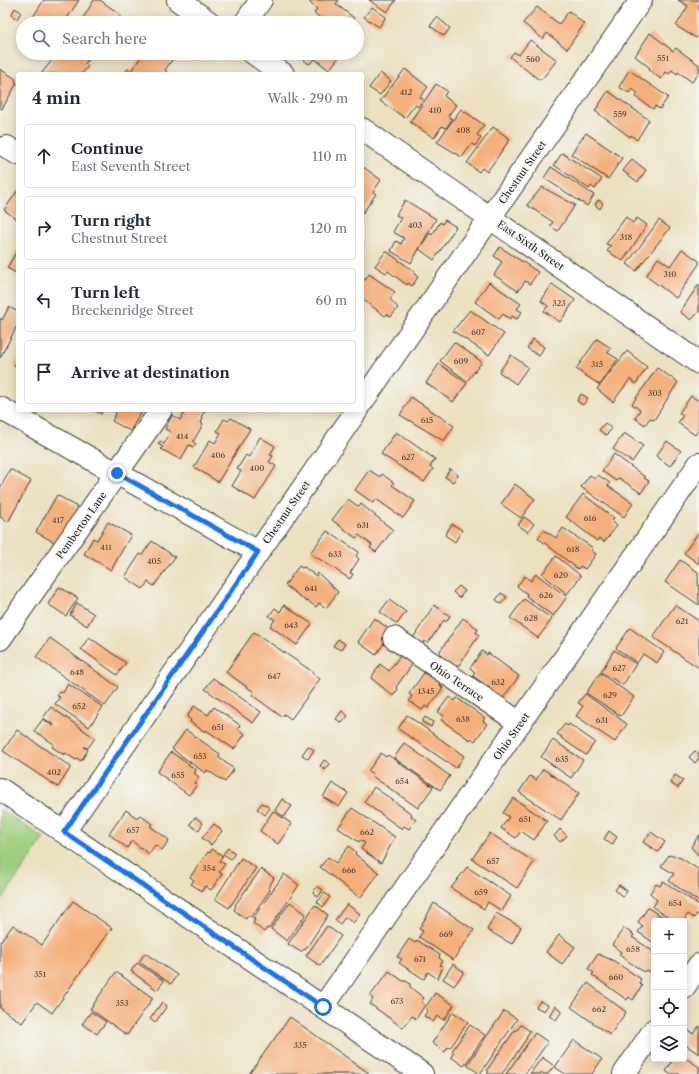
<!DOCTYPE html>
<html lang="en">
<head>
<meta charset="utf-8">
<style>
	body { margin:0; font-family:"Libre Caslon Text",serif; background:#f2f2f3; color:#1f2937 }
	.controls { position:absolute; right:12px; bottom:12px; display:grid; overflow:hidden; border-radius:4px; box-shadow:0 2px 10px #0003 }
	.controls button { width:36px; height:36px; display:grid; place-items:center; padding:0; border:0; border-bottom:1px solid #e0e1e3; background:#fff; color:#1f2937; font:20px sans-serif }
	.stop { position:absolute; width:12px; height:12px; margin:-9px; border:3px solid #1a73e8; border-radius:50%; background:#fff }
	.stop.end { background:#1a73e8; border-color:#fff; box-shadow:0 1px 4px #0008 }
	.list { margin:0; padding:0; list-style:none }
	h2 { display:flex; justify-content:space-between; align-items:center; height:52px; margin:0; padding:0 16px; font-size:17px }
	h2 small { font-size:13px; font-weight:400; color:#747a83 }
	.list li { display:grid; grid-template-columns:26px 1fr auto; gap:12px; align-items:center; box-sizing:border-box; height:64px; margin:0 8px 8px; padding:0 8px; border:1px solid #e0e1e3; border-radius:4px }
	.list b { display:block; font-size:15px; white-space:nowrap }
	.list p { margin:0; font-size:13px; white-space:nowrap; color:#747a83 }
	.list em { font-size:13px; font-style:normal; color:#747a83 }
	.icon { flex:none; width:22px; height:22px; fill:none; stroke:currentColor; stroke-width:2; stroke-linecap:round; stroke-linejoin:round }
	.map { position:relative; flex:none; width:699px; height:1074px; overflow:hidden }
	.search { position:absolute; background:#fff; box-shadow:0 2px 10px #0003; left:16px; top:16px; width:348px; height:44px; display:flex; align-items:center; gap:10px; box-sizing:border-box; padding:0 14px; border-radius:22px; color:#747a83; font-size:15px }
	.panel { position:absolute; background:#fff; box-shadow:0 2px 10px #0003; left:16px; top:72px; width:348px; height:340px; border-radius:4px }
	.map>svg:first-child { display:block }
	.green { fill:#9fcf7e; stroke:#5e764d }
	.building { fill:#f5af7a }
	.lines { fill:none; stroke-linecap:round; stroke-linejoin:round }
	.minor-casing { stroke:#3b3a35; stroke-width:24 }
	.minor { stroke:#fff; stroke-width:22 }
	.route { stroke:#1a73e8; stroke-width:5 }
	.labels { text-anchor:middle; stroke-width:3; stroke-linejoin:round; paint-order:stroke }
	.number-label { font-size:8px; fill:#524134 }
	.street-label { font-size:10px; fill:#1c1c1c; stroke:#f6f6f2 }
</style>
</head>
<body>
<div class="map">
<svg width="699" height="1074" viewBox="0 0 699 1074">
	<rect width="100%" height="100%" fill="#f6f6f2"/>
	<filter id="ink" filterUnits="userSpaceOnUse"><feTurbulence type="fractalNoise" baseFrequency=".025" numOctaves="2"/><feDisplacementMap in="SourceGraphic" scale="8" xChannelSelector="R" yChannelSelector="G"/><feConvolveMatrix kernelMatrix="1 2 1 2 8 2 1 2 1" color-interpolation-filters="sRGB"/></filter>
	<filter id="wash" filterUnits="userSpaceOnUse"><feTurbulence type="fractalNoise" baseFrequency=".012" numOctaves="4" result="noise"/><feDisplacementMap in="SourceGraphic" scale="16" xChannelSelector="R" yChannelSelector="G"/><feGaussianBlur stdDeviation="0.9" result="paint"/><feColorMatrix in="noise" values="0 0 0 0 0 0 0 0 0 0 0 0 0 0 0 0 0 1.4 0 .05"/><feComposite in="paint" operator="in"/></filter>
	<g filter="url(#wash)">
		<rect width="100%" height="100%" fill="#ebe1c1"/>
		<path class="green" d="M0,810L44,838L0,902Z"/>
		<g id="blocks">
			<path class="building" d="M44,0H79L64,23H29Z
				M94,0H100L121,15L115,23H80Z
				M312,0H339L336,4L354,18L353,20L357,23H327L314,13L317,9L310,3Z
				M369,0H396L387,12Z
				M678,0H699V34L696,38L676,26L688,6Z
				M372,7L386,17L379,27L364,17Z
				M537,7L559,24L569,11L584,24L567,49L547,33L543,39L523,23Z
				M15,8L21,12L17,19L11,15Z
				M437,17L450,28L444,36L430,26Z
				M650,33L673,51L676,48L699,65V73L692,82L678,72L677,74L672,70L669,74L666,72L661,79L649,70L650,68L635,56Z
				M530,40L557,60L542,79H538L510,57L514,52L519,55Z
				M58,53H93L85,64L88,66L82,74H41Z
				M140,53H171L175,56L165,70L167,72L165,74H124L128,69L131,71L141,57L139,54Z
				M300,53H334L339,57L329,70L315,59L309,64L298,56Z
				M0,69L16,79L15,81L17,83L2,109L0,108Z
				M405,69L428,87L420,97L423,99L418,107L415,105L405,118L380,101Z
				M629,70L668,97L660,109L655,106L653,109L636,97L638,93L632,89L629,93L619,87Z
				M380,73L391,81L380,95L369,88Z
				M436,84L447,91L444,96L456,105L448,116L452,119L446,128L442,126L434,138L410,122Z
				M608,91L649,120L637,140L631,135L630,137L595,111Z
				M461,109L484,125L477,135L481,138L475,146L472,144L462,157L437,142Z
				M493,127L510,139L487,172L482,168L479,172L467,163Z
				M586,133L622,158L608,179L571,154Z
				M562,153L602,179L595,189L591,186L589,189L554,165Z
				M632,159L646,170L638,182L623,171Z
				M362,166L381,180L373,192L376,194L362,214Z
				M551,167L594,195L587,206L544,178Z
				M542,187L575,205L558,231L550,226L553,222L527,205Z
				M18,190V220L4,210Z
				M405,200L436,219L411,263L391,251L396,241L401,244L404,238L393,232L401,218L396,215Z
				M598,200L603,203L600,209L595,205Z
				M626,217L633,223L637,218L647,225L623,261L607,251L611,246L606,244Z
				M445,220L456,227L434,260L419,249L430,233L432,235L440,222L442,224Z
				M659,220L670,228L636,271L627,264Z
				M500,247L538,272L530,284L525,281L518,291L494,275L502,262L494,256Z
				M18,249V274L7,268Z
				M682,249L699,261V264L676,298L646,276L658,258L670,266Z
				M386,251L415,272L414,274L418,277L412,286L408,283L407,285L388,271L386,273L375,266Z
				M369,274L395,292L390,299L398,308L391,317L387,314L385,316L362,299V278L365,280Z
				M489,282L521,304L517,309L522,312L517,319L512,316L510,319L503,314L499,319L475,302Z
				M552,284L575,300L560,322L544,311L548,306L541,301Z
				M699,284V312L691,320L680,312Z
				M9,307L18,312V324L0,358V318L2,320Z
				M470,310L504,334L489,355L453,331Z
				M533,339L544,347L539,356L527,348Z
				M597,339L611,348L608,353L618,359L600,385L576,369Z
				M454,342L482,362L467,381L440,361Z
				M627,351L647,367L636,384L630,379L613,402L597,389Z
				M511,355L528,367L516,384L499,372Z
				M18,359V368L14,366Z
				M439,364L467,383L453,402L426,383Z
				M657,368L678,382L654,420L650,418L645,425L635,418L640,410L632,404Z
				M581,394L588,398L583,405L577,401Z
				M691,396L699,401V429L695,435L678,423L683,415L679,413Z
				M411,397L454,426L444,441L400,415Z
				M93,410H103L101,414Z
				M115,410H143L130,431L112,421L116,414Z
				M186,410H205L201,417L203,418L201,423L203,424L193,442L196,444L194,447L189,445L181,460L161,449L163,447L158,444L160,441L164,444L171,432L165,429L172,415L180,420Z
				M231,418L250,429L218,482L194,467L210,440L215,443L221,433L217,431L224,419L228,421Z
				M605,423L612,429L606,435L599,430Z
				M396,432L435,459L430,467L433,469L424,482L381,454Z
				M624,433L643,446L632,462L613,449Z
				M260,437L275,446L270,455L273,456L269,462L276,466L255,500L232,486L241,471L237,469L246,455L249,457Z
				M667,441L681,451L670,466L656,456Z
				M614,454L645,477L644,478L649,481L641,493L619,478L616,481L602,471Z
				M10,469L31,481L8,522L0,517V488Z
				M450,469L458,475L453,482L445,477Z
				M369,470L380,477L382,474L394,483L392,485L415,501L403,518L376,499L373,503L355,490Z
				M590,475L595,479L598,475L610,483L608,486L633,503L624,517L581,487Z
				M515,484L535,499L521,518L501,504Z
				M583,494L614,518L612,521L617,526L604,542L599,538L597,541L566,517Z
				M57,495L81,509L59,545L36,532Z
				M348,499L359,507L361,504L393,530L376,552L370,548L372,545L359,535L356,538L332,520Z
				M524,517L534,524L528,532L518,525Z
				M108,522L131,535L111,570L84,554L93,538L97,540Z
				M452,524L462,530L455,542L445,535Z
				M563,528L593,548L591,550L596,554L585,569L580,566L578,569L538,538L544,530L556,538Z
				M327,531L359,552L356,556L359,559L350,573L353,574L350,579L310,553Z
				M699,532V564L684,553Z
				M152,541L175,557L154,586L148,582L143,589L125,577L140,554L142,555Z
				M556,556L581,576L567,594L542,574Z
				M680,560L698,572L699,605L665,582Z
				M299,566L302,568L304,567L316,576L318,573L338,592L326,608L319,603L316,607L308,601L307,602L285,585Z
				M536,574L567,597L553,616L526,596L527,594L517,586L525,576L531,581Z
				M459,586L465,591L459,598L453,592Z
				M59,587L78,598L66,616L48,604Z
				M501,593L507,597L501,604L496,600Z
				M524,599L552,619L538,638L510,618Z
				M389,600L406,612L397,624L380,612Z
				M77,603L94,614L87,626L70,615Z
				M284,605L312,624L297,645L270,626L275,620L269,616L275,608L280,612Z
				M434,605L450,616L446,622L444,620L428,643L424,641L422,644L413,638Z
				M675,605L699,621V668L653,637Z
				M374,618L392,631L376,655L358,642Z
				M463,618L478,629L476,633L479,635L459,665L450,667L441,660L440,651Z
				M630,628L664,652L657,663L643,654L637,663L616,648Z
				M254,632L313,672L312,673L320,679L291,719L284,714L282,717L252,695L254,692L226,672Z
				M89,637L126,663L117,675L81,649Z
				M50,638L118,687L105,706L36,657Z
				M338,639L345,644L341,650L333,646Z
				M614,650L636,664L623,685L601,672Z
				M482,651L487,655L488,653L519,676L501,701L488,691L490,688L473,676L475,672L470,668Z
				M402,653L414,662L396,687L398,689L393,696L371,678L380,664L389,671Z
				M430,672L443,681L440,685L443,688L428,708L425,706L422,710L409,701L412,696L409,694L424,673L427,675Z
				M600,673L634,697L621,716L586,693Z
				M213,678L261,712L253,723L205,689Z
				M68,684L103,707L89,727L55,704L60,697L57,696L60,691L63,693Z
				M585,694L627,724L615,742L576,716L583,706L578,703Z
				M449,697L455,701L457,698L485,718L483,721L487,724L475,741L471,738L470,740L441,720L444,716L438,712Z
				M194,706L208,715L214,707L240,725L238,729L245,734L234,749L206,730L205,732L190,722L191,720L187,717Z
				M51,707L95,738L88,748L84,747L88,750L81,761L77,758L76,760L65,753L64,755L52,747L54,744L34,731L43,719L53,726L54,725L43,718Z
				M342,711L348,716L342,723L336,719Z
				M407,715L460,753L464,756L456,768L398,729Z
				M425,717L433,722L431,727L422,722Z
				M565,724L568,726L569,724L595,742L586,755L561,738L562,737L557,734Z
				M17,730L71,767L58,787L3,751Z
				M186,730L220,754L218,757L234,769L225,782L207,770L205,773L172,749Z
				M553,740L583,760L571,778L541,757Z
				M404,743L450,776L440,790L394,758Z
				M308,746L314,750L308,759L302,755Z
				M695,751L699,754V758L695,763L689,757Z
				M171,752L196,770L194,773L199,777L195,783L197,785L189,795L157,772Z
				M381,753L386,757L388,755L433,787L418,808L372,776L373,774L368,771Z
				M324,760L330,764L325,770L320,766Z
				M543,769L579,793L561,820L519,792L530,776L536,780Z
				M675,775L683,780L678,788L670,783Z
				M332,783L348,793L339,807L323,797Z
				M374,787L412,814L411,816L416,820L409,829L404,826L402,829L364,802Z
				M513,798L547,821L534,840L521,831L516,838L501,828L509,817L503,813Z
				M282,799L292,806L284,817L275,810Z
				M262,803L270,808L265,815L257,809Z
				M352,808L395,837L381,863L361,849L365,843L360,840L359,842L338,828Z
				M126,810L137,818L140,815L152,824L150,826L169,840L162,850L155,845L149,854L132,841L127,848L109,834Z
				M273,811L292,824L278,844L260,831Z
				M195,817L203,823L198,831L190,824Z
				M214,824L222,831L211,845L202,838Z
				M560,829L567,836L560,842L554,836Z
				M609,831L617,837L612,845L604,839Z
				M651,832L665,842L658,852L643,842Z
				M490,833L534,862L517,888L472,859Z
				M699,835V856L691,847Z
				M349,846L356,852L355,854L379,873L360,898L320,867L328,857L336,863Z
				M228,848L235,853L231,859L223,854Z
				M212,849L223,856L219,861L225,864L219,872L222,874L211,890L205,886L202,891L191,884L194,880L190,877L208,852L210,853Z
				M669,855L681,858L699,870V902L669,881L674,874L661,866Z
				M241,858L256,868L229,908L215,899Z
				M467,867L511,896L502,911L488,902L484,909L451,888Z
				M261,869L274,878L268,888L270,890L251,917L248,915L246,919L234,910L236,906L235,905Z
				M284,874L299,885L269,929L267,928L264,932L253,923L255,920L253,918Z
				M663,881L699,905V911L694,918L688,914L683,921H674L653,907L657,900L650,893L656,884L660,886Z
				M619,885L627,891L623,897L615,890Z
				M317,886L323,890L318,897L313,893Z
				M325,893L330,897L323,907L317,902Z
				M73,901L112,928L52,1013L37,1002L22,1023L0,1008V943L13,925L42,945Z
				M290,902L306,914L287,941L271,929Z
				M434,903L474,930L453,960L419,937L423,931L419,929Z
				M347,904L360,914L353,923L345,917L340,924L335,920Z
				M315,905L328,915L305,950L304,949L301,952L288,944Z
				M648,908L669,921H654V943L638,932L643,926L638,922Z
				M496,913L521,927L512,944L487,930Z
				M327,926L341,936L320,966L306,956Z
				M624,928L634,935L632,937L654,952V968L651,973L646,970L644,972L619,955L621,952L612,945Z
				M559,935L575,947L562,964L546,952Z
				M409,939L415,943L417,940L440,955L439,958L443,961L440,965L443,966L438,979L428,972L424,979L399,963L402,959L397,957Z
				M145,953L177,975L171,984L139,962Z
				M598,954L614,961L641,979L639,983L642,986L633,1000L629,997L627,1000L592,975L594,973L588,969Z
				M137,963L164,981L157,990L131,971Z
				M453,964L464,972L454,986L443,979Z
				M389,971L403,981H406L410,984V987L424,998L421,1002L425,1005L416,1019L412,1016L403,1028L370,1004L373,999L370,996Z
				M116,972L153,998L127,1035L90,1009Z
				M588,983L626,1012L610,1035L571,1007Z
				M435,993L454,1005L444,1020L437,1016L433,1022L424,1016L428,1010L425,1008Z
				M540,1001L548,1005L544,1011L536,1007Z
				M162,1002L167,1006L155,1023L150,1019Z
				M555,1006L562,1011L556,1020L549,1016Z
				M504,1011L517,1019L480,1074L467,1065Z
				M91,1012L106,1022L97,1034L82,1024Z
				M453,1012L468,1022L450,1048L448,1047L445,1052L432,1043Z
				M290,1017L370,1074H249Z
				M470,1025L485,1035L464,1066L451,1057L454,1052L452,1051Z
				M521,1025L530,1031L526,1037L527,1038L502,1074H487L489,1072L487,1070L515,1030L516,1031Z
				M699,1026V1054L684,1044V1036L688,1030L693,1034Z
				M535,1033L548,1042L525,1074H506Z
				M574,1040L602,1059L592,1074H565L555,1067Z
				M542,1057L554,1066L548,1074H530Z
				M684,1057L699,1067V1074H670L666,1071L674,1059H684Z"/>
		</g>
	</g>
	<g filter="url(#ink)">
		<use href="#blocks" fill-opacity="0" stroke="#3b3a35" stroke-width="1"/>
		<g class="lines">
			<defs>
				<path id="minor" d="M178,0L210,23
					M245,23L261,0
					M253,53L283,74
					M362,129L699,363
					M7,147L18,154
					M362,402L641,0
					M0,408L258,552
					M394,638L520,723
					M0,639L161,410
					M0,789L422,1074
					M64,832L357,410
					M684,987L699,965
					M323,1007L699,464
					M624,1074L654,1030"/>
			</defs>
			<use href="#minor" class="minor-casing"/>
			<use href="#minor" class="minor"/>
		</g>
	</g>
	<g class="lines" filter="url(#ink)">
		<path class="route" d="M117,473L258,552L64,832L323,1007"/>
	</g>
	<g class="labels">
		<g class="number-label">
			<text x="663" y="61">551</text>
			<text x="533" y="62">560</text>
			<text x="406" y="95">412</text>
			<text x="435" y="113">410</text>
			<text x="620" y="117">559</text>
			<text x="463" y="133">408</text>
			<text x="415" y="228">403</text>
			<text x="626" y="240">318</text>
			<text x="670" y="277">310</text>
			<text x="559" y="306">323</text>
			<text x="478" y="335">607</text>
			<text x="461" y="364">609</text>
			<text x="597" y="367">315</text>
			<text x="655" y="396">303</text>
			<text x="427" y="423">615</text>
			<text x="182" y="439">414</text>
			<text x="218" y="458">406</text>
			<text x="408" y="460">627</text>
			<text x="257" y="471">400</text>
			<text x="590" y="521">616</text>
			<text x="58" y="523">417</text>
			<text x="363" y="528">631</text>
			<text x="106" y="550">411</text>
			<text x="573" y="552">618</text>
			<text x="335" y="557">633</text>
			<text x="154" y="564">405</text>
			<text x="561" y="578">620</text>
			<text x="311" y="591">641</text>
			<text x="546" y="598">626</text>
			<text x="531" y="621">628</text>
			<text x="682" y="624">621</text>
			<text x="291" y="628">643</text>
			<text x="619" y="671">627</text>
			<text x="77" y="675">648</text>
			<text x="274" y="679">647</text>
			<text x="498" y="685">632</text>
			<text x="426" y="694">1345</text>
			<text x="610" y="698">629</text>
			<text x="79" y="709">652</text>
			<text x="463" y="722">638</text>
			<text x="602" y="723">631</text>
			<text x="218" y="730">651</text>
			<text x="200" y="759">653</text>
			<text x="562" y="762">635</text>
			<text x="54" y="775">402</text>
			<text x="178" y="778">655</text>
			<text x="402" y="784">654</text>
			<text x="525" y="822">651</text>
			<text x="133" y="833">657</text>
			<text x="367" y="835">662</text>
			<text x="493" y="864">657</text>
			<text x="209" y="871">354</text>
			<text x="349" y="873">666</text>
			<text x="481" y="895">659</text>
			<text x="675" y="906">654</text>
			<text x="446" y="937">669</text>
			<text x="633" y="952">658</text>
			<text x="420" y="962">671</text>
			<text x="40" y="977">351</text>
			<text x="616" y="980">660</text>
			<text x="397" y="1004">673</text>
			<text x="122" y="1006">353</text>
			<text x="599" y="1012">662</text>
			<text x="300" y="1048">335</text>
		</g>
		<g class="street-label">
			<text transform="translate(522 172) rotate(-55)" y="4">Chestnut Street</text>
			<text transform="translate(531 245) rotate(35)" y="4">East Sixth Street</text>
			<text transform="translate(286 512) rotate(-55)" y="4">Chestnut Street</text>
			<text transform="translate(81 525) rotate(-55)" y="4">Pemberton Lane</text>
			<text transform="translate(457 681) rotate(34)" y="4">Ohio Terrace</text>
			<text transform="translate(511 736) rotate(-55)" y="4">Ohio Street</text>
		</g>
	</g>
</svg>
<div class="controls">
<button>+</button>
<button>−</button>
<button><svg class="icon" aria-label="locate" viewBox="0 0 24 24"><circle cx="12" cy="12" r="6"/><path d="M12 2v4M12 18v4M2 12h4M18 12h4"/></svg></button>
<button><svg class="icon" aria-label="layers" viewBox="0 0 24 24"><path d="M12 4l9 5-9 5-9-5zM3 14l9 5 9-5"/></svg></button>
</div>
<div class="stop" style="left:323px;top:1007px"></div>
<div class="stop end" style="left:117px;top:473px"></div>
<div class="search"><svg class="icon" aria-label="search" viewBox="0 0 24 24"><circle cx="10" cy="10" r="6"/><path d="M15 15l6 6"/></svg>Search here</div>
<section class="panel">
<h2>4 min<small>Walk · 290 m</small></h2>
<ul class="list">
<li><svg class="icon" aria-label="ahead" viewBox="0 0 24 24"><path d="M12 20V5M6 11l6-6 6 6"/></svg><div><b>Continue</b><p>East Seventh Street</p></div><em>110 m</em></li>
<li><svg class="icon" aria-label="right" viewBox="0 0 24 24"><path d="M7 20v-9h11M14 6l5 5-5 5"/></svg><div><b>Turn right</b><p>Chestnut Street</p></div><em>120 m</em></li>
<li><svg class="icon" aria-label="left" viewBox="0 0 24 24"><path d="M17 20v-9H6M10 6l-5 5 5 5"/></svg><div><b>Turn left</b><p>Breckenridge Street</p></div><em>60 m</em></li>
<li><svg class="icon" aria-label="arrive" viewBox="0 0 24 24"><path d="M6 21V4h12l-3 4 3 4H6"/></svg><div><b>Arrive at destination</b></div></li>
</ul>
</section>
</div>
</body>
</html>
